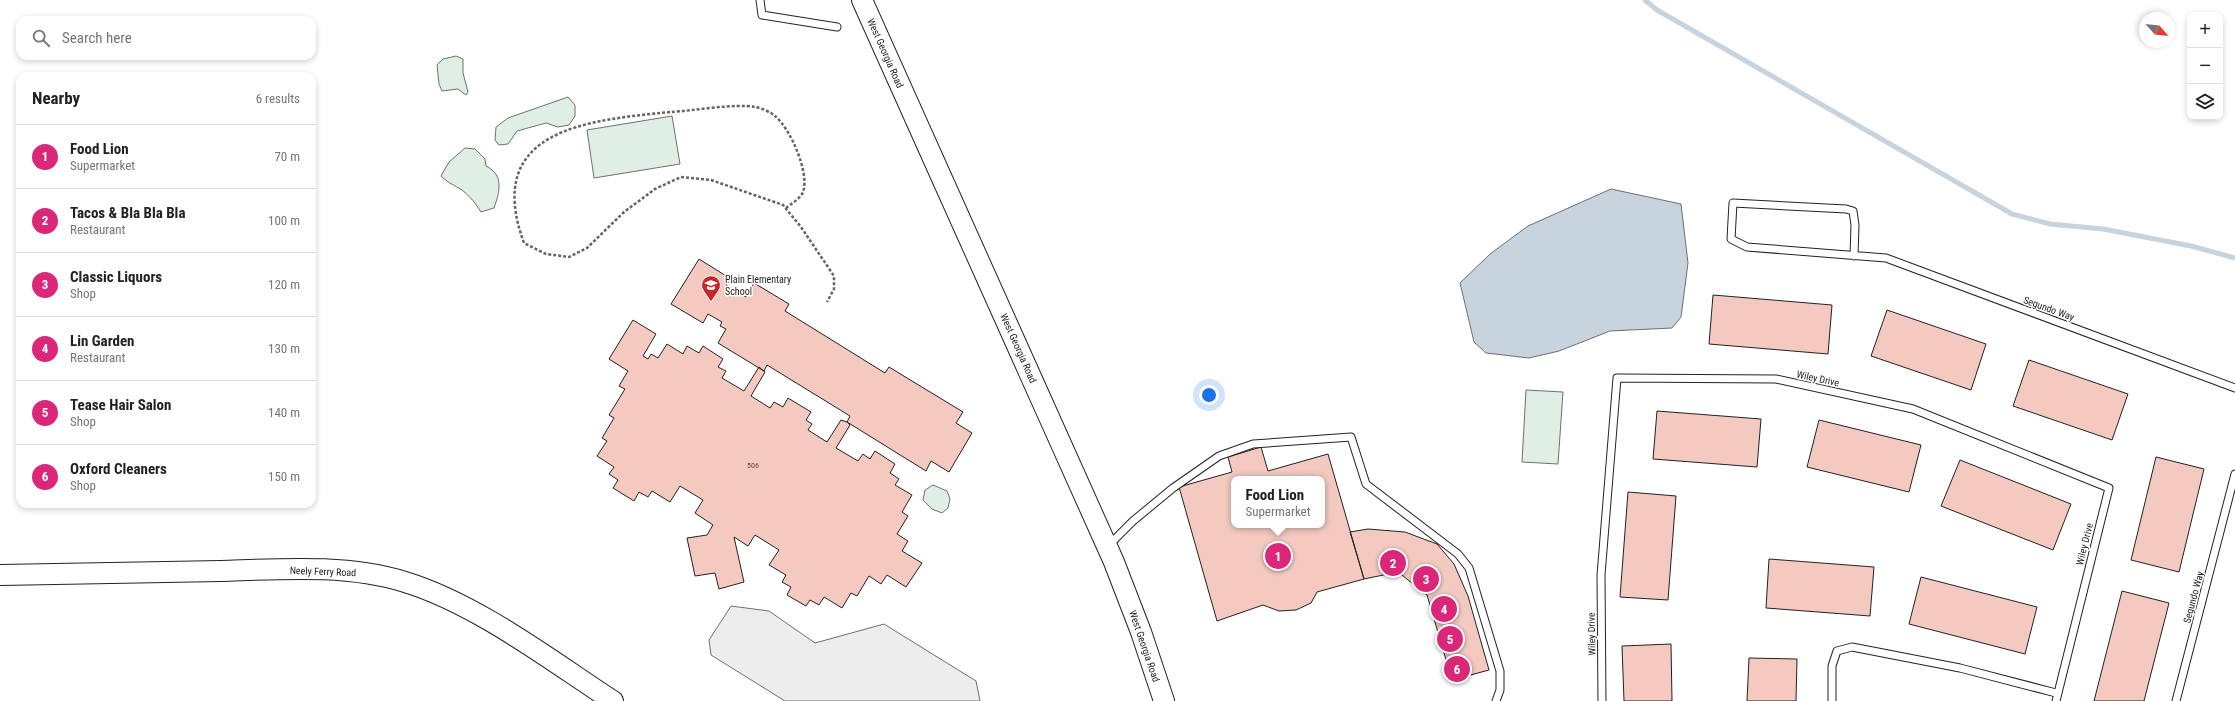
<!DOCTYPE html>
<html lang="en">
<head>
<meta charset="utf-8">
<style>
	body { margin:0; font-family:"Roboto Condensed",sans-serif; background:#f2f2f2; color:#202124 }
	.controls { position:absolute; right:12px; top:12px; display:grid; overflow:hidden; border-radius:8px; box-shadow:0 2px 6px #0003 }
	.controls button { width:36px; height:36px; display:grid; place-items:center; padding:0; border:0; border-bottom:1px solid #e0e0e0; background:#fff; color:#202124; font:20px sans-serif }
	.compass { position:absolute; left:2139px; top:12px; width:36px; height:36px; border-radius:50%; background:#fff; box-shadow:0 2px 6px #0003; rotate:117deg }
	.you { position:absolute; left:1209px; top:395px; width:14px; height:14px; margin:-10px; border:3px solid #fff; border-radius:50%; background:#1a73e8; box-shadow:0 0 0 6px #1a73e833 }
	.badge { display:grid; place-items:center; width:26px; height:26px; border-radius:50%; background:#db2777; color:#fff; font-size:13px; font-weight:700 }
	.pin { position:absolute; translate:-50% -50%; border:2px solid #fff; box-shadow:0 1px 4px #0006 }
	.popup { position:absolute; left:1231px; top:476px; width:94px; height:52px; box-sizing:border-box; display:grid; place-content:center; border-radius:8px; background:#fff; filter:drop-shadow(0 1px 3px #0005); font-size:13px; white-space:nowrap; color:#757577 }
	.popup b { font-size:15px; color:#202124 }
	.popup::after { content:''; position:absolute; left:50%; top:100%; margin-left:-8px; border:8px solid transparent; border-top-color:#fff }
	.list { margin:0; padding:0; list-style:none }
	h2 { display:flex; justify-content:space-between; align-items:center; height:52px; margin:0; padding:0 16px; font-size:17px }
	h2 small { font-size:13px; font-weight:400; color:#757577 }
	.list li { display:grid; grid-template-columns:26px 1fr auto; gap:12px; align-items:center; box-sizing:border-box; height:64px; padding:0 16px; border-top:1px solid #e0e0e0 }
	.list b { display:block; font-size:15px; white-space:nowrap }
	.list p { margin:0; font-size:13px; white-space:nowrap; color:#757577 }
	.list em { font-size:13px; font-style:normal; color:#757577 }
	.icon { flex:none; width:22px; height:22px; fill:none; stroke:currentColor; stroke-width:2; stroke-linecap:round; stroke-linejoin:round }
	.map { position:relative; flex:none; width:2235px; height:701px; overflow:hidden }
	.search { position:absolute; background:#fff; box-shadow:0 2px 6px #0003; left:16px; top:16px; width:300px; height:44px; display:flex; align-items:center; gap:10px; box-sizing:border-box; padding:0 14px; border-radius:12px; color:#757577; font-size:15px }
	.panel { position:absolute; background:#fff; box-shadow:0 2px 6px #0003; left:16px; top:72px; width:300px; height:436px; border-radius:12px }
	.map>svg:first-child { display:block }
	.green { fill:#e0efe3; stroke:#6f6f6f }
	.parking { fill:#ededed; stroke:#6f6f6f }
	.water { fill:#c7d3dd; stroke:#6f6f6f }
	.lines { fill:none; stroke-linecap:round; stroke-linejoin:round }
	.stream { stroke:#c7d3dd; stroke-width:5 }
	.building { fill:#f3c9c0; stroke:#222; fill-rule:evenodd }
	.lane-casing { stroke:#222; stroke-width:9 }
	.secondary-casing { stroke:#222; stroke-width:22 }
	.path { stroke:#646464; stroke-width:2.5; stroke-dasharray:3 2; stroke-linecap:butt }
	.lane { stroke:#fff; stroke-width:7 }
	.secondary { stroke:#fff; stroke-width:20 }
	.labels { text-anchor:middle; stroke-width:3; stroke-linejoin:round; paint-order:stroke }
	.number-label { font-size:8px; fill:#564c4a }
	.street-label { font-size:10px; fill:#222; stroke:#fff }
	.poi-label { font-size:10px; fill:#222; stroke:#fff; text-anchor:start }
</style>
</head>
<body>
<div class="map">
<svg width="2235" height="701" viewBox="0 0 2235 701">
	<rect width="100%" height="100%" fill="#fff"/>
	<path class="green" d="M456,56L463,59V73L468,92L466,95L458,89L442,91L439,84L437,65L443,59Z
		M568,97L575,105V116L569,125L558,127L546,123L517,131L508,144L499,145L495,140L496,127L508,118Z
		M672,116L680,164L594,178L587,130Z
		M465,148L475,149L485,159L486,166C504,175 500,191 494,208L481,212C476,204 470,196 462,190C454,185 448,183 441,176L449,162Z
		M1526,390L1563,392L1558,464L1522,462Z
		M933,485L947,491L950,499L948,508L942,513L932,509L923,500L925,490Z"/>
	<path class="parking" d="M731,606L769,611L815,643L884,624L976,681L980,701H785L711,655L709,640Z"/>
	<path class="water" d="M1611,189L1681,204L1688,263L1681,317L1672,328L1610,331L1559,351L1529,358L1486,353L1474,342L1460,283L1490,254L1528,226Z"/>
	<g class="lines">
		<path class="stream" d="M1645,0L1657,10L2012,214L2050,224L2103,229L2191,246L2235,258"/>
	</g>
	<path class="building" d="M699,259L731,279L726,285L746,297L754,283L789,304L785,311L885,373L889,367L963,412L956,423L972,433L949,472L931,461L926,471L847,422L850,416L767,365L764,371L718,343L726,329L720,326L722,322L708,314L703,323L671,304Z
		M1713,295L1832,305L1828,354L1709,344Z
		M1887,310L1986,344L1971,390L1871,356Z
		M633,320L656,334L643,356L648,359L651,354L658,358L667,344L683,354L687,346L699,353L703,346L723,359L718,367L726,371L722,378L744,391L759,367L765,372L751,396L770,408L774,402L783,407L788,398L811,412L806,420L812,424L808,430L827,442L841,420L847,422L850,425L836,448L858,461L863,454L870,459L875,451L895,464L890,473L899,479L895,485L912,495L902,512L908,516L897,534L908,541L902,551L922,563L906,587L887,575L881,584L869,576L857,596L851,593L842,608L824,597L819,605L810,600L806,606L787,595L791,587L782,582L786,575L769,565L779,550L755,535L748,546L734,537L744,582L719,589L715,573L695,576L687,538L707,535L713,525L695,513L703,500L680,486L670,502L652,491L648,497L639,492L634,501L613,488L618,480L609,474L614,467L597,456L607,441L602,438L614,418L609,415L625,389L619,386L628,371L609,359Z
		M2029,360L2128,394L2112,440L2013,406Z
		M1657,411L1761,419L1757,467L1653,459Z
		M1819,420L1921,445L1909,492L1807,467Z
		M1261,447L1268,471L1328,454L1364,579L1317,592L1311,603L1296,610L1279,611L1263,605L1217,621L1179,487L1232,472L1228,457ZM1234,479H1322V525H1234Z
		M2156,457L2204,469L2179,572L2131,560Z
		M1960,460L2071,504L2053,550L1941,506Z
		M1628,492L1676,496L1668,600L1620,597Z
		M1368,529L1405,532L1437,544L1454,564L1468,596L1489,670L1452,680L1427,595L1398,572L1364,579L1350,532Z
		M1769,559L1874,567L1870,616L1766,608Z
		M1921,577L2037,607L2025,654L1909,624Z
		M2122,591L2169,603L2144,701H2094Z
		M1671,644L1672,701H1624L1622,646Z
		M1749,658L1797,659L1796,701H1747Z"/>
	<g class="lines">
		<defs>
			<path id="lane" d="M760,0L762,15L837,27
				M1854,256L1855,225L1853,211L1846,209L1733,203L1731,239L1747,247L1886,258L2235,388
				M1109,545L1133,521L1173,488L1219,456L1253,444L1351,437L1366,484L1458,554L1469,568L1500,671V690L1496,701
				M1602,701L1601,575L1617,378L1776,379L1913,409L2109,488L2056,701
				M1832,701V666L1837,651L1852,647L1960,668L2056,693
				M2176,701L2235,474"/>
			<path id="secondary" d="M862,0L1114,562L1141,632L1164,701
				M0,575C74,574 147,572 221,571C281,569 347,564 405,582C477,604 550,660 613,701"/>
		</defs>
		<use href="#lane" class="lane-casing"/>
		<use href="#secondary" class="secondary-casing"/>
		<path class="path" d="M786,208C791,204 801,198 803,192C810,173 790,128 775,116C771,112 761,108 755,107C736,103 692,111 671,112C588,120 482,129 524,243L546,254L569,257L587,248L624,212L655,189L681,177L711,180L783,205L801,227L834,276V289L827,302"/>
		<use href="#lane" class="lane"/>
		<use href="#secondary" class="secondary"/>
	</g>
	<defs>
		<symbol id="school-pin" viewBox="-11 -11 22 30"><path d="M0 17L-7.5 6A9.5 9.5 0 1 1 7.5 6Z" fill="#c62828" stroke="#fff"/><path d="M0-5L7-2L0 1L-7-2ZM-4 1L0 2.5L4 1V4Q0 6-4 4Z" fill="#fff"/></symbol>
	</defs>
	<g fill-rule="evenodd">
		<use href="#school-pin" x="700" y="274" width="22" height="30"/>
	</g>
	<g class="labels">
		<g class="number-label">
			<text x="753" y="468">506</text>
		</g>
		<g class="street-label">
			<text transform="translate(886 53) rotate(66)" y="4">West Georgia Road</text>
			<text transform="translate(2049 308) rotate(20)" y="4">Segundo Way</text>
			<text transform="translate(1019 348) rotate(66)" y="4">West Georgia Road</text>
			<text transform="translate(1818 378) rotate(12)" y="4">Wiley Drive</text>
			<text transform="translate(2084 544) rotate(-76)" y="4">Wiley Drive</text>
			<text transform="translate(323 571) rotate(2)" y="4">Neely Ferry Road</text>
			<text transform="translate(2193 597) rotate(-75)" y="4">Segundo Way</text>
			<text transform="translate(1591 634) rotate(-91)" y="4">Wiley Drive</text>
			<text transform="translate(1145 646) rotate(71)" y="4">West Georgia Road</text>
		</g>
		<g class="poi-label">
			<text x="725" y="283">Plain Elementary<tspan x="725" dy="12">School</tspan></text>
		</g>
	</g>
</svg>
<div class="controls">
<button>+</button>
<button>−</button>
<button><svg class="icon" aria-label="layers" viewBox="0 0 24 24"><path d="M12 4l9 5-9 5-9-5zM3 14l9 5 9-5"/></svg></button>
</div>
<svg class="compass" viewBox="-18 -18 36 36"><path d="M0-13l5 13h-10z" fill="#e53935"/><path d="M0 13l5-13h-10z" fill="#757577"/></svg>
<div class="you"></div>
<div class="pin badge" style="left:1278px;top:556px">1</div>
<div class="popup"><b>Food Lion</b>Supermarket</div>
<div class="pin badge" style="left:1393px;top:563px">2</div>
<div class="pin badge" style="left:1426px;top:579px">3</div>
<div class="pin badge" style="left:1444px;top:609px">4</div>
<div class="pin badge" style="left:1450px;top:639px">5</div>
<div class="pin badge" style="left:1457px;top:669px">6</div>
<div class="search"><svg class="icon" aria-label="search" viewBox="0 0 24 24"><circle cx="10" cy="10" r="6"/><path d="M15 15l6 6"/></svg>Search here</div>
<section class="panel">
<h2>Nearby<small>6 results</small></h2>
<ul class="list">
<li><span class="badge">1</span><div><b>Food Lion</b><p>Supermarket</p></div><em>70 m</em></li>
<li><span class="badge">2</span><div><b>Tacos &amp; Bla Bla Bla</b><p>Restaurant</p></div><em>100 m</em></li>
<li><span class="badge">3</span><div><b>Classic Liquors</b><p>Shop</p></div><em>120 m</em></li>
<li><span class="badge">4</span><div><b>Lin Garden</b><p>Restaurant</p></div><em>130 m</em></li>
<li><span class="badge">5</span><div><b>Tease Hair Salon</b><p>Shop</p></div><em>140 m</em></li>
<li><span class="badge">6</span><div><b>Oxford Cleaners</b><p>Shop</p></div><em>150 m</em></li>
</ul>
</section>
</div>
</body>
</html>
